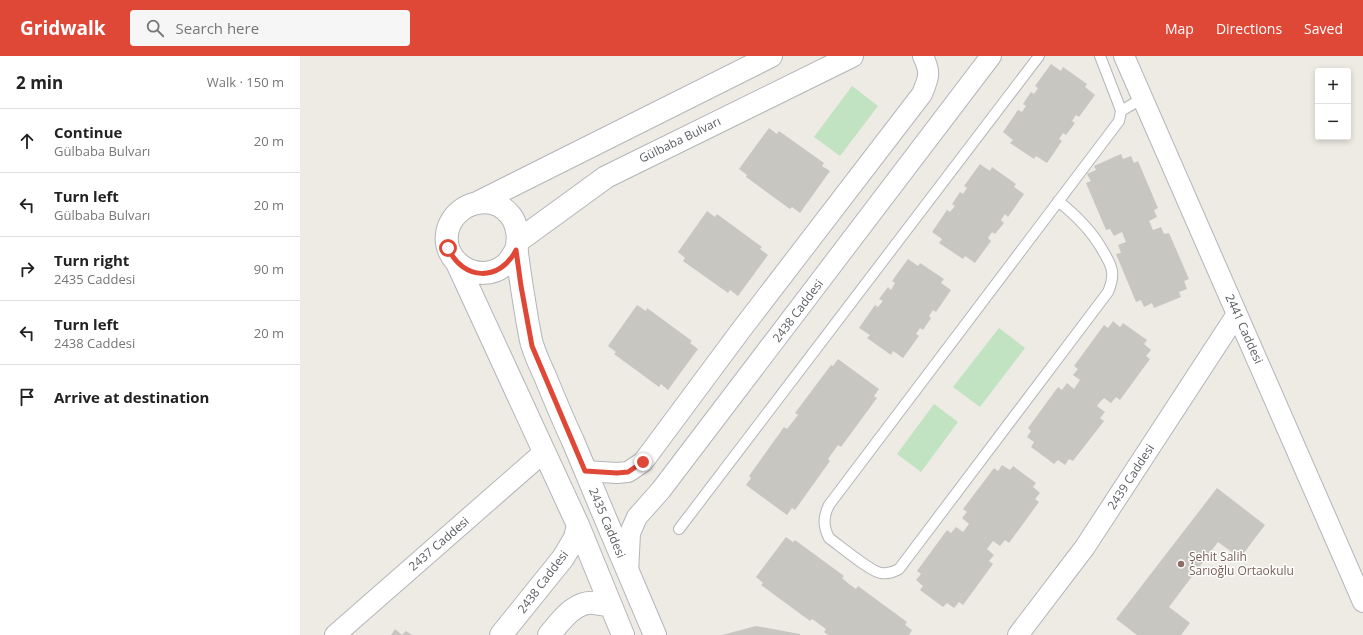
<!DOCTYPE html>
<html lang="en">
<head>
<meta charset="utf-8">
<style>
	body { margin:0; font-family:"Open Sans",sans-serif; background:#f6f6f6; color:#222 }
	.controls { position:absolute; right:12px; top:12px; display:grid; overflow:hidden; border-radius:4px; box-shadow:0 2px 6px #0003 }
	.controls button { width:36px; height:36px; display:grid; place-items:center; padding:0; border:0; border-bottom:1px solid #e0e0e0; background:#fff; color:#222; font:20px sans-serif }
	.stop { position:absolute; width:12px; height:12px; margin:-9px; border:3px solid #df4837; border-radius:50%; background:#fff }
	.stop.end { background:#df4837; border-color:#fff; box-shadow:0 1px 4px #0008 }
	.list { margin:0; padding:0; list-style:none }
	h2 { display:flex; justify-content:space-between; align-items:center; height:52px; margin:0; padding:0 16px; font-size:17px }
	h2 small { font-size:13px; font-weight:400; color:#767676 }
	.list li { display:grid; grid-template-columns:26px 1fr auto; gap:12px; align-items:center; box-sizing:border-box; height:64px; padding:0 16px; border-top:1px solid #e0e0e0 }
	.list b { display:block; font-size:15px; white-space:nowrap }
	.list p { margin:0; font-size:13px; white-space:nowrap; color:#767676 }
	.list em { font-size:13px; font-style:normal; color:#767676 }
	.icon { flex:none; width:22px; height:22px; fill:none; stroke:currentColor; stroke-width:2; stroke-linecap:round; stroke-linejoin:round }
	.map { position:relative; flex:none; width:1063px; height:579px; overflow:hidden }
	header { display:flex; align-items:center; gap:24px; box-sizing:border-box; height:56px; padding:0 20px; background:#df4837; color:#fff }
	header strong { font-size:19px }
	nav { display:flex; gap:22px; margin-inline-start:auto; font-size:14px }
	.search { width:280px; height:36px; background:#f6f6f6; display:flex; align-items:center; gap:10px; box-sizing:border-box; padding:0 14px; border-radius:4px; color:#767676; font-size:15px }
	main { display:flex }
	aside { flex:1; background:#fff }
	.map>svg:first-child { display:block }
	.green { fill:#c1e3c1 }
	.building { fill:#c8c6c0 }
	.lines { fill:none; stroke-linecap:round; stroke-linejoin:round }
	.service-casing { stroke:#b3b5b9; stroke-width:12 }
	.minor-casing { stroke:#b3b5b9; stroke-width:22 }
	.tertiary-casing { stroke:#b3b5b9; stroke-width:24 }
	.service { stroke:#fff; stroke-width:10 }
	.minor { stroke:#fff; stroke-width:20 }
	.tertiary { stroke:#fff; stroke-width:22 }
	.route { stroke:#df4837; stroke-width:5 }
	.education-dot { fill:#8d6e63; stroke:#fff; stroke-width:1.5 }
	.labels { text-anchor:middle; stroke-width:3; stroke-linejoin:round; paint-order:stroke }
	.street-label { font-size:12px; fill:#5b5e63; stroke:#fff }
	.education-label { font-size:12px; fill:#785e54; stroke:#fff; text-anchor:start }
</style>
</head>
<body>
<header>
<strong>Gridwalk</strong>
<div class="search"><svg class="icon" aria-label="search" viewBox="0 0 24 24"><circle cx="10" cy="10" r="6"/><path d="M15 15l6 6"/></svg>Search here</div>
<nav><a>Map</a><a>Directions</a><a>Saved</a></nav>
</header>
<main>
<aside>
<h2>2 min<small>Walk · 150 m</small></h2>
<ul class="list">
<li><svg class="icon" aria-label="ahead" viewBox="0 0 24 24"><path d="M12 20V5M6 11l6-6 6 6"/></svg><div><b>Continue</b><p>Gülbaba Bulvarı</p></div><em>20 m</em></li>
<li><svg class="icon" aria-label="left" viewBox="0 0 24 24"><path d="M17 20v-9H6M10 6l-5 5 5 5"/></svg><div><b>Turn left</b><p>Gülbaba Bulvarı</p></div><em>20 m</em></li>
<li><svg class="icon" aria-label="right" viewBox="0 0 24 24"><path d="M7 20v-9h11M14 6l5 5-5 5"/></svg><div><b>Turn right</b><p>2435 Caddesi</p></div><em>90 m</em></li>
<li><svg class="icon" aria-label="left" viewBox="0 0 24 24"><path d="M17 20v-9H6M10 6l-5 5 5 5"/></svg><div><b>Turn left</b><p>2438 Caddesi</p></div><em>20 m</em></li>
<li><svg class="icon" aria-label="arrive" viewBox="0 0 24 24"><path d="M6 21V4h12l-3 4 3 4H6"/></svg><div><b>Arrive at destination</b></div></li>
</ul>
</aside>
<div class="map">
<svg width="1063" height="579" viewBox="0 0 1063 579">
	<rect width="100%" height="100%" fill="#edebe3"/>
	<path class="green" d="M552,30L578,50L540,100L514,81Z
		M699,272L725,292L680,351L653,331Z
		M634,348L658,366L621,416L597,398Z"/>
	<path class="building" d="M751,8L761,15L763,11L787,28L785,31L795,39L779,61L776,59L772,65L775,67L766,79L763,77L759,83L762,85L747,107L736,100L734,103L710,87L713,84L703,76L718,54L722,56L726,50L723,48L731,36L734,38L738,32L735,30Z
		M469,72L477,78L479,75L524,107L522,110L530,115L500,157L492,151L490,153L446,121L447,119L439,113Z
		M821,98L823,103L831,100L834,107L838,105L858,152L854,154L857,161L849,165L853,174L861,171L864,178L869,177L889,223L884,225L887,233L879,236L881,241L854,252L852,247L844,251L841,244L836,246L816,198L821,197L818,189L826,186L822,176L814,180L810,173L806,174L786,127L791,125L787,118L796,114L794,110Z
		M680,108L690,115L692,111L716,128L714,131L724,138L708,161L705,158L701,164L704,167L695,178L692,176L688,182L691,185L675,207L665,200L663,203L639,187L642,183L632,176L647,154L650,156L655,150L652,148L660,136L663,138L667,132L664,130Z
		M407,155L415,161L417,158L462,191L460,193L468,199L438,240L430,234L428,237L383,205L385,202L378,196Z
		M608,203L618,210L620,207L644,223L641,227L651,234L636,256L633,254L629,260L631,262L623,274L620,272L616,278L619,280L603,302L593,295L591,299L567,282L570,279L559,272L575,249L578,251L583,245L579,243L588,231L591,234L595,227L592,225Z
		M337,249L346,255L347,252L392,285L390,287L398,293L368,334L361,328L359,331L314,298L316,296L308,290Z
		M813,265L820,271L823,267L847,284L844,288L851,294L846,300L850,303L820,344L816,341L811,347L804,342L800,346L797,350L805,356L800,362L804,365L773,405L769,403L765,409L758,404L754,408L731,391L734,386L727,381L731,375L728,372L758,331L762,334L767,327L774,333L780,324L773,319L778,313L774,310L804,269L808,272Z
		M538,303L579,333L574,340L577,342L541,391L538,389L528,403L530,405L495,454L492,452L487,459L446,429L451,422L449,420L484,371L487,373L498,359L495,357L531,309L533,310Z
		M702,409L710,414L713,410L736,427L733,431L740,437L735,443L739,446L709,487L705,484L700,490L693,485L687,493L694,499L689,505L693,508L663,549L659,546L654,552L647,547L643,551L620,534L623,530L616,524L621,518L617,515L647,474L651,477L656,471L663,476L669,468L662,462L667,456L663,453L694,412L698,415Z
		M917,432L965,469L940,502L918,486L869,551L890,567L881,579H837L816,563Z
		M486,481L493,486L495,484L544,520L542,522L549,528L556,533L558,530L607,566L605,569L612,574L609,579H528L524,576L526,573L512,563L510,565L461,529L463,527L456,521Z
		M456,570L500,578V579H422Z
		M95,573L102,579L106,575L112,579H91Z"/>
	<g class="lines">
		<defs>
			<path id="service" d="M821,55L843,42
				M758,145C777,160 792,175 803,195C807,202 811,208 812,215C813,223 811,229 808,236L599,513C594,516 588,518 581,517C571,516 539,489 529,482C523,470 523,461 529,449L819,65L821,55L819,49L800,0
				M379,473L739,0"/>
			<path id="minor" d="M824,0L1063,546
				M285,415L317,417L328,416L343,406L441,274L622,38C629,21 631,17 623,0
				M328,517L330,477L337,461L361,434L691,0
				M35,579L244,396
				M718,579L785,491L937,258"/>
			<path id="tertiary" d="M179,146L471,0
				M218,185L306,121L552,0
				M216,194C213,199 210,205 205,209C179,230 139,206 148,173C156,146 193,136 211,160C214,164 216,170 217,175C219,182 216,189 217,197C220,221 224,245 228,269C230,276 230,284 233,291C236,301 241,311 245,320C254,342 263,364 273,385C300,450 327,514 355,579
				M157,207L278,469L323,579
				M201,579L263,502L275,482L278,469
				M249,579C261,565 274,545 295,547C300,548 306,549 311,550"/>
		</defs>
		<use href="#service" class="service-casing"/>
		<use href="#minor" class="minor-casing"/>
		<use href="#tertiary" class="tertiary-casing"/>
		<use href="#service" class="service"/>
		<use href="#minor" class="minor"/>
		<use href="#tertiary" class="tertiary"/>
	</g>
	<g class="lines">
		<path class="route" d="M148,192C163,225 200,226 216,194L221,230L232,290L285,415L317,417L328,416L343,406"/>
	</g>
	<circle class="education-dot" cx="881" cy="508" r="4"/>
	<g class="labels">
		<g class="street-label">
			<text transform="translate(380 84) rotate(-26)" y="4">Gülbaba Bulvarı</text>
			<text transform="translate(498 255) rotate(-53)" y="4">2438 Caddesi</text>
			<text transform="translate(944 273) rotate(66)" y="4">2441 Caddesi</text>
			<text transform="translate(831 421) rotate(-57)" y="4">2439 Caddesi</text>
			<text transform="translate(307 467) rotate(67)" y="4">2435 Caddesi</text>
			<text transform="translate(139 488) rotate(-41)" y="4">2437 Caddesi</text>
			<text transform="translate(243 526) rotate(-53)" y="4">2438 Caddesi</text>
		</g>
		<g class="education-label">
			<text x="889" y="505">Şehit Salih<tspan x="889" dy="14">Sarıoğlu Ortaokulu</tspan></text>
		</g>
	</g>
</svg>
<div class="controls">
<button>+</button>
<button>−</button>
</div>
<div class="stop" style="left:148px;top:192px"></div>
<div class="stop end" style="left:343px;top:406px"></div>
</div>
</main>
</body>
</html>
